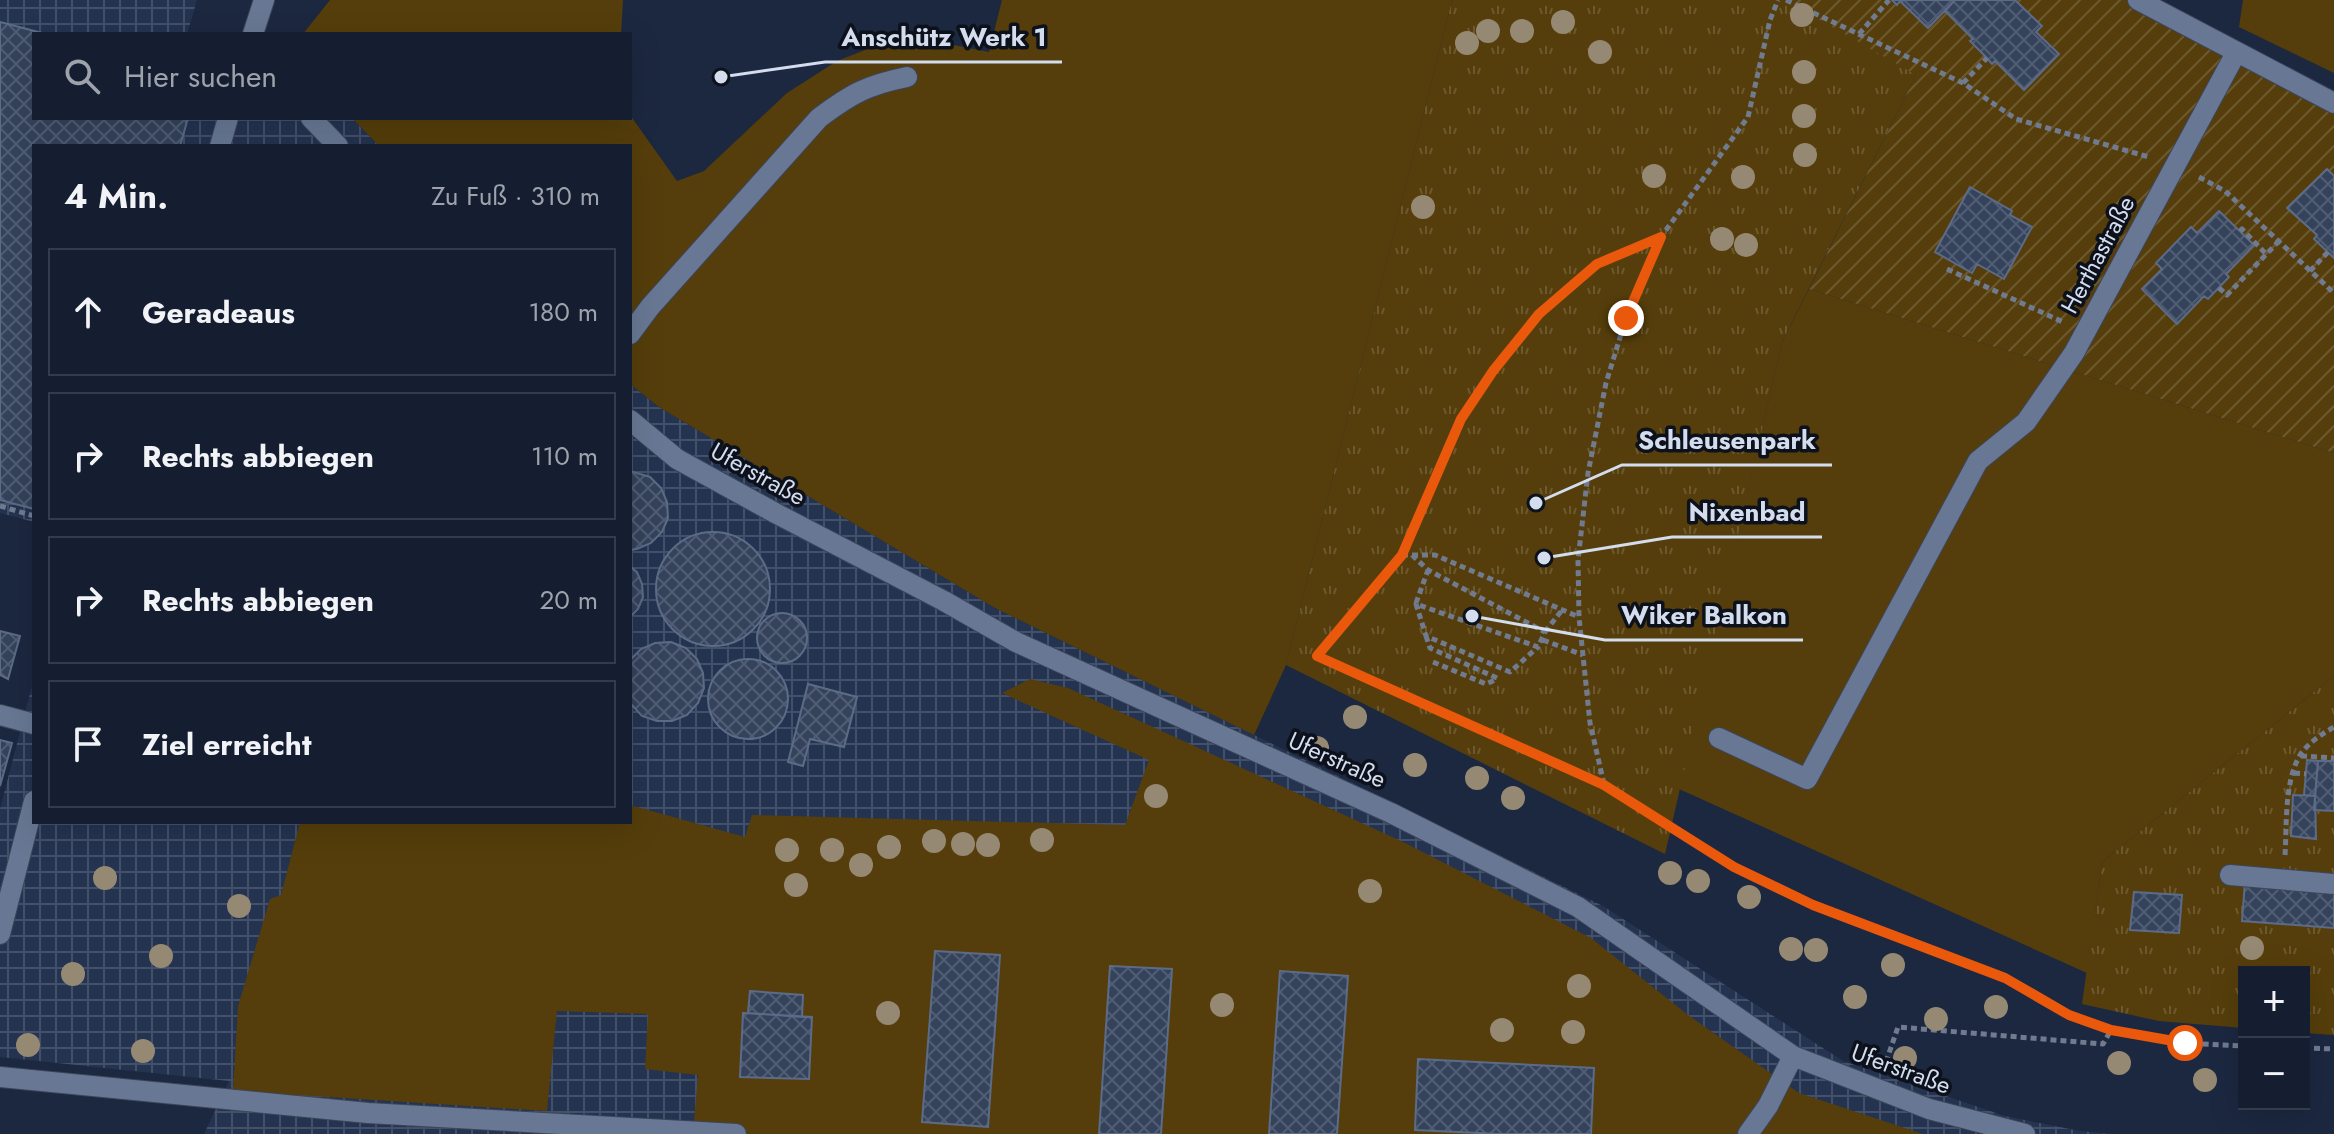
<!DOCTYPE html>
<html lang="de">
<head>
<meta charset="utf-8">
<style>
	body { margin:0; font-family:Jost,sans-serif; background:#222b3c; color:#f1f3f6 }
	.controls { position:absolute; right:24px; bottom:24px; display:grid; overflow:hidden; border-radius:0px; box-shadow:0 8px 32px #0002 }
	.controls button { width:72px; height:72px; display:grid; place-items:center; padding:0; border:0; border-bottom:2px solid #343c4c; background:#151e30; color:#f1f3f6; font:40px sans-serif }
	.stop { position:absolute; width:24px; height:24px; margin:-18px; border:6px solid #ea580c; border-radius:50%; background:#fff }
	.stop.end { background:#ea580c; border-color:#fff; box-shadow:0 2px 8px #0008 }
	.list { margin:0; padding:0; list-style:none }
	h2 { display:flex; justify-content:space-between; align-items:center; height:104px; margin:0; padding:0 32px; font-size:34px }
	h2 small { font-size:26px; font-weight:400; color:#9da2ab }
	.list li { display:grid; grid-template-columns:52px 1fr auto; gap:24px; align-items:center; box-sizing:border-box; height:128px; margin:0 16px 16px; padding:0 16px; border:2px solid #343c4c; border-radius:0px }
	.list b { display:block; font-size:30px; white-space:nowrap }
	.list em { font-size:26px; font-style:normal; color:#9da2ab }
	.icon { flex:none; width:44px; height:44px; fill:none; stroke:currentColor; stroke-width:2; stroke-linecap:round; stroke-linejoin:round }
	.map { position:relative; flex:none; width:2334px; height:1134px; overflow:hidden }
	.search { position:absolute; background:#151e30; box-shadow:0 8px 32px #0002; left:32px; top:32px; width:600px; height:88px; display:flex; align-items:center; gap:20px; box-sizing:border-box; padding:0 28px; border-radius:0px; color:#9da2ab; font-size:30px }
	.panel { position:absolute; background:#151e30; box-shadow:0 8px 32px #0002; left:32px; top:144px; width:600px; height:680px; border-radius:0px }
	.map>svg:first-child { display:block }
	.industrial { fill:url(#industrial-grid) }
	.grass { fill:#553e0b }
	.park { fill:url(#park-tufts) }
	.garden { fill:url(#garden-furrows) }
	.building { fill:url(#building-cross-hatch); stroke:#5c6b87; stroke-width:2 }
	.lines { fill:none; stroke-linecap:round; stroke-linejoin:round }
	.minor-casing { stroke:#3c455a; stroke-width:22 }
	.path { stroke:#717b90; stroke-width:5; stroke-dasharray:6 4; stroke-linecap:butt }
	.minor { stroke:#687894; stroke-width:20 }
	.tree { fill:#968973 }
	.route { stroke:#ea580c; stroke-width:10 }
	.labels { text-anchor:middle; stroke-width:7; stroke-linejoin:round; paint-order:stroke }
	.street-label { font-size:24px; fill:#d4dded; stroke:#0c111c }
	.leader { fill:none; stroke:#d4dded; stroke-width:3 }
	.callout-dot { fill:#d4dded; stroke:#0c111c; stroke-width:3 }
	.callout-label { font-size:26px; text-anchor:middle; font-weight:bold; fill:#d4dded; stroke:#0c111c; stroke-width:7; stroke-linejoin:round; paint-order:stroke }
</style>
</head>
<body>
<div class="map">
<svg width="2334" height="1134" viewBox="0 0 2334 1134">
	<defs>
		<pattern id="industrial-grid" width="8" height="8" patternUnits="userSpaceOnUse" patternTransform="scale(2)"><rect width="8" height="8" fill="#243350"/><path d="M0 4h8M4 0v8" fill="none" stroke="#43506a"/></pattern>
		<pattern id="park-tufts" width="24" height="20" patternUnits="userSpaceOnUse" patternTransform="scale(2)"><rect width="24" height="20" fill="#553e0b"/><path d="M3 7l-1-3M5 7V3M7 7l1-3M15 17l-1-3M17 17v-4M19 17l1-3" fill="none" stroke="#6d592f"/></pattern>
		<pattern id="garden-furrows" width="10" height="10" patternUnits="userSpaceOnUse" patternTransform="scale(2)"><rect width="10" height="10" fill="#553e0b"/><path d="M-1 1l2-2M0 10L10 0M9 11l2-2" fill="none" stroke="#6d592f"/></pattern>
		<pattern id="building-cross-hatch" width="8" height="8" patternUnits="userSpaceOnUse" patternTransform="scale(2)"><rect width="8" height="8" fill="#34425b"/><path d="M0 0l8 8M0 8l8-8" fill="none" stroke="#505d73"/></pattern>
	</defs>
	<rect width="100%" height="100%" fill="#1c2840"/>
	<path class="industrial" d="M0,0H197L187,34H34V118H352L379,146H34V522L0,513Z
		M630,384L659,407L995,608L1603,906L1843,1061L2005,1116L2080,1131L2111,1134H204L229,1081L0,1057V809L34,678V822H630Z"/>
	<path class="grass" d="M330,0H623L621,34H303Z
		M1002,0H1452L1286,665L1254,735L995,608L659,407L630,384V146H379L352,118H630V115L677,181L704,171L787,93L837,61L903,35L989,52Z
		M2243,0H2334V73L2239,27Z
		M1809,289L2334,453V676L2102,862L2087,973L1679,789L1782,342Z
		M1030,679L1068,688L1403,842L1591,938L1688,1015L1799,1093L1923,1134H693L698,1075L645,1069L648,1014L557,1011L547,1111L233,1091L238,1006L270,899L281,895L300,822H630V805L745,837L752,815L1125,825L1149,760L1002,693Z"/>
	<path class="park" d="M1452,0H1836L1916,75L1782,342L1665,854L1286,665Z
		M2334,676V1035L2304,1033V972H2244V1028L2159,1021L2082,1004L2102,862Z"/>
	<path class="garden" d="M1785,0H2138L2334,103V453L1809,289L1916,75Z"/>
	<path class="building" d="M1892,0H1955L1928,28L1900,1L1897,5Z
		M1955,0H2015L2042,26L2036,32L2059,54L2024,90L1995,61L1992,64L1987,58L1970,41L1973,39L1945,11Z
		M0,22L46,34H34V118H188L180,146H34V509L0,500Z
		M2327,169L2334,176V258L2314,239L2317,235L2287,208Z
		M1970,187L2012,211L2010,215L2032,227L2004,279L1977,264L1972,273L1935,252Z
		M2219,211L2254,245L2226,274L2229,277L2208,299L2204,296L2177,324L2142,289L2162,269L2156,263L2191,227L2197,233Z
		M630,471L650,477L661,488L667,502L668,518L662,532L651,543L637,549L630,550Z
		M656 589a57 57 0 1 1 114 0a57 57 0 1 1-114 0Z
		M630,566L637,572L642,584L643,597L638,609L630,617Z
		M757 638a25 25 0 1 1 50 0a25 25 0 1 1-50 0Z
		M0,631L20,636L8,679L0,675Z
		M671,642L686,648L697,659L703,673L704,688L698,703L687,715L672,721H657L642,716L630,703V660L641,649L655,643Z
		M708 699a40 40 0 1 1 80 0a40 40 0 1 1-80 0Z
		M808,684L857,697L844,747L810,739L803,766L788,762Z
		M0,740L12,743L0,786Z
		M2307,760L2318,761L2315,796L2304,795Z
		M2318,761H2334V811L2314,810Z
		M2293,795L2315,796L2316,839L2291,836Z
		M2245,882L2334,890V928L2242,921Z
		M2134,892L2182,895L2179,933L2130,930Z
		M935,951L1000,955L988,1127L922,1122Z
		M1110,966L1172,969L1161,1134H1099Z
		M1280,971L1348,976L1337,1134H1269Z
		M750,991L803,995L802,1017L748,1013Z
		M743,1013L812,1017L809,1079L740,1077Z
		M1418,1059L1594,1068L1591,1134H1499L1415,1130Z"/>
	<g class="lines">
		<defs>
			<path id="minor" d="M2138,0L2334,103
				M253,34L264,0
				M311,118L338,146
				M220,146L228,118
				M630,334L650,307L819,118C851,94 867,85 907,77
				M630,420L677,459L777,514L944,601L1016,642L1391,813L1578,907L1793,1056L1929,1109L2025,1134
				M0,715L34,724
				M1719,738L1807,779L1978,461L2026,422L2074,353L2236,53
				M2230,875L2334,884
				M0,934L34,801
				M0,1077L368,1113L736,1134
				M1748,1134L1768,1106L1793,1056"/>
		</defs>
		<use href="#minor" class="minor-casing"/>
		<path class="path" d="M1786,0L1963,83L2016,119L2149,157
			M1859,34L1889,0
			M1963,83L1987,58
			M2199,177L2225,191L2334,293
			M2240,231L2242,229L2266,254
			M1661,237L1597,264L1539,314L1493,371L1461,419L1402,555L1317,656L1604,785L1734,867L1813,905L2005,978L2069,1015L2111,1030L2185,1043L2244,1046
			M1947,269L2063,322
			M2310,271L2328,252
			M2219,288L2227,295L2279,241
			M0,506L34,516
			M1402,555H1435L1579,617
			M1412,555L1428,570L1545,632L1538,647L1416,604L1426,636L1510,672L1538,647
			M1416,603L1428,570
			M1545,632L1562,610
			M1426,636L1430,648L1497,678
			M1543,640L1583,655
			M1433,662L1486,684L1497,679
			M2301,756L2334,758
			M2294,773L2306,774
			M1604,784L1590,723L1579,617L1578,560L1588,473L1606,383L1626,318L1661,237L1748,117L1770,20L1778,0
			M2285,855C2287,824 2284,783 2300,755C2308,743 2322,734 2334,727
			M2304,1048L2334,1049
			M1886,1062L1898,1027L2103,1044L2111,1030"/>
		<use href="#minor" class="minor"/>
	</g>
	<g class="tree">
		<circle cx="1802" cy="15" r="12"/>
		<circle cx="1563" cy="22" r="12"/>
		<circle cx="1488" cy="31" r="12"/>
		<circle cx="1522" cy="31" r="12"/>
		<circle cx="1467" cy="43" r="12"/>
		<circle cx="1600" cy="52" r="12"/>
		<circle cx="1804" cy="72" r="12"/>
		<circle cx="1804" cy="116" r="12"/>
		<circle cx="1805" cy="155" r="12"/>
		<circle cx="1654" cy="176" r="12"/>
		<circle cx="1743" cy="177" r="12"/>
		<circle cx="1423" cy="207" r="12"/>
		<circle cx="1722" cy="239" r="12"/>
		<circle cx="1746" cy="245" r="12"/>
		<circle cx="1355" cy="717" r="12"/>
		<circle cx="1317" cy="748" r="12"/>
		<circle cx="1415" cy="765" r="12"/>
		<circle cx="1477" cy="778" r="12"/>
		<circle cx="1156" cy="796" r="12"/>
		<circle cx="1513" cy="798" r="12"/>
		<circle cx="1042" cy="840" r="12"/>
		<circle cx="934" cy="841" r="12"/>
		<circle cx="963" cy="844" r="12"/>
		<circle cx="988" cy="845" r="12"/>
		<circle cx="889" cy="847" r="12"/>
		<circle cx="787" cy="850" r="12"/>
		<circle cx="832" cy="850" r="12"/>
		<circle cx="861" cy="865" r="12"/>
		<circle cx="1670" cy="873" r="12"/>
		<circle cx="105" cy="878" r="12"/>
		<circle cx="1698" cy="881" r="12"/>
		<circle cx="796" cy="885" r="12"/>
		<circle cx="1370" cy="891" r="12"/>
		<circle cx="1749" cy="897" r="12"/>
		<circle cx="239" cy="906" r="12"/>
		<circle cx="2252" cy="948" r="12"/>
		<circle cx="1791" cy="949" r="12"/>
		<circle cx="1816" cy="950" r="12"/>
		<circle cx="161" cy="956" r="12"/>
		<circle cx="1893" cy="965" r="12"/>
		<circle cx="73" cy="974" r="12"/>
		<circle cx="1579" cy="986" r="12"/>
		<circle cx="1855" cy="997" r="12"/>
		<circle cx="1222" cy="1005" r="12"/>
		<circle cx="1996" cy="1007" r="12"/>
		<circle cx="888" cy="1013" r="12"/>
		<circle cx="1936" cy="1019" r="12"/>
		<circle cx="1502" cy="1030" r="12"/>
		<circle cx="1573" cy="1032" r="12"/>
		<circle cx="28" cy="1045" r="12"/>
		<circle cx="143" cy="1051" r="12"/>
		<circle cx="1905" cy="1058" r="12"/>
		<circle cx="2119" cy="1063" r="12"/>
		<circle cx="2205" cy="1080" r="12"/>
	</g>
	<g class="lines">
		<path class="route" d="M1626,318L1661,237L1597,264L1539,314L1493,371L1461,419L1402,555L1317,656L1604,785L1734,867L1813,905L2005,978L2069,1015L2111,1030L2185,1043"/>
	</g>
	<g class="labels">
		<g class="street-label">
			<text transform="translate(2098 255) rotate(-62)" y="8">Herthastraße</text>
			<text transform="translate(758 474) rotate(29)" y="8">Uferstraße</text>
			<text transform="translate(1337 760) rotate(24)" y="8">Uferstraße</text>
			<text transform="translate(1901 1069) rotate(20)" y="8">Uferstraße</text>
		</g>
	</g>
	<path class="leader" d="M721 77L825 62H1062M1536 503L1622 465H1832M1544 558L1672 537H1822M1472 616L1605 640H1803"/>
	<g class="callout-dot">
		<circle cx="721" cy="77" r="8"/>
		<circle cx="1536" cy="503" r="8"/>
		<circle cx="1544" cy="558" r="8"/>
		<circle cx="1472" cy="616" r="8"/>
	</g>
	<g class="callout-label">
		<text x="944" y="46">Anschütz Werk 1</text>
		<text x="1727" y="449">Schleusenpark</text>
		<text x="1747" y="521">Nixenbad</text>
		<text x="1704" y="624">Wiker Balkon</text>
	</g>
</svg>
<div class="controls">
<button>+</button>
<button>−</button>
</div>
<div class="stop" style="left:2185px;top:1043px"></div>
<div class="stop end" style="left:1626px;top:318px"></div>
<div class="search"><svg class="icon" aria-label="search" viewBox="0 0 24 24"><circle cx="10" cy="10" r="6"/><path d="M15 15l6 6"/></svg>Hier suchen</div>
<section class="panel">
<h2>4 Min.<small>Zu Fuß · 310 m</small></h2>
<ul class="list">
<li><svg class="icon" aria-label="ahead" viewBox="0 0 24 24"><path d="M12 20V5M6 11l6-6 6 6"/></svg><div><b>Geradeaus</b></div><em>180 m</em></li>
<li><svg class="icon" aria-label="right" viewBox="0 0 24 24"><path d="M7 20v-9h11M14 6l5 5-5 5"/></svg><div><b>Rechts abbiegen</b></div><em>110 m</em></li>
<li><svg class="icon" aria-label="right" viewBox="0 0 24 24"><path d="M7 20v-9h11M14 6l5 5-5 5"/></svg><div><b>Rechts abbiegen</b></div><em>20 m</em></li>
<li><svg class="icon" aria-label="arrive" viewBox="0 0 24 24"><path d="M6 21V4h12l-3 4 3 4H6"/></svg><div><b>Ziel erreicht</b></div></li>
</ul>
</section>
</div>
</body>
</html>
